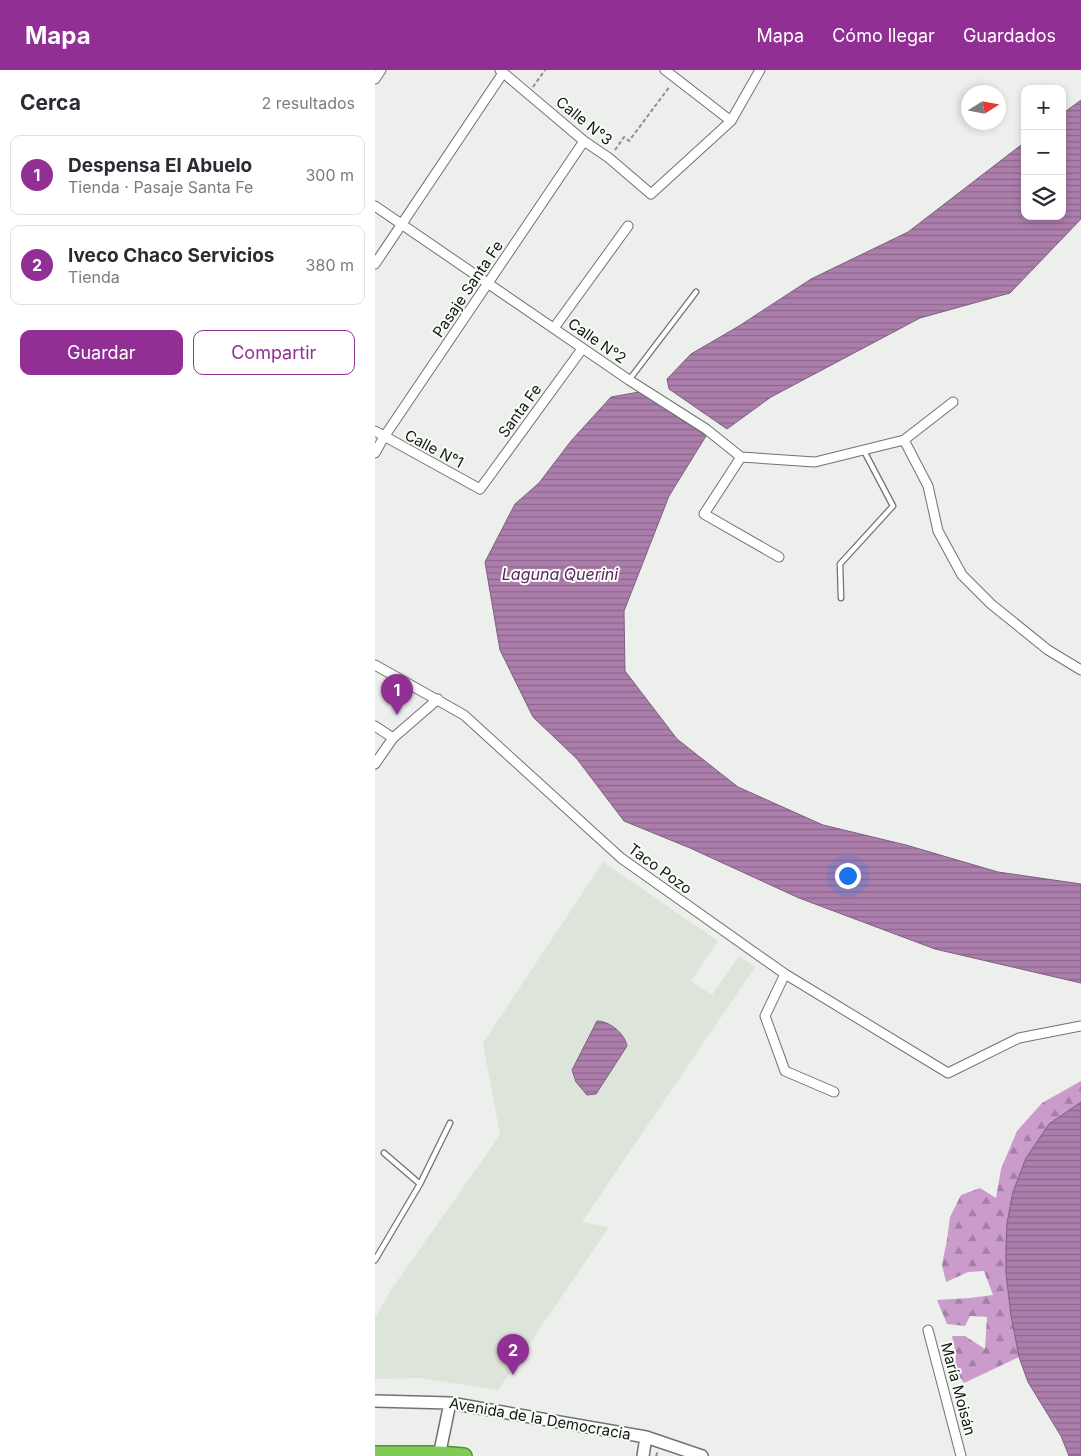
<!DOCTYPE html>
<html lang="es">
<head>
<meta charset="utf-8">
<style>
	body { margin:0; font-family:Inter,sans-serif; background:#f2f2f3; color:#2b2b33 }
	.controls { position:absolute; right:15px; top:15px; display:grid; overflow:hidden; border-radius:10px; box-shadow:0 2px 8px #0003 }
	.controls button { width:45px; height:45px; display:grid; place-items:center; padding:0; border:0; border-bottom:1px solid #e1e1e2; background:#fff; color:#2b2b33; font:25px sans-serif }
	.compass { position:absolute; left:586px; top:15px; width:45px; height:45px; border-radius:50%; background:#fff; box-shadow:0 2px 8px #0003; rotate:79deg }
	.you { position:absolute; left:472px; top:805px; width:18px; height:18px; margin:-12px; border:4px solid #fff; border-radius:50%; background:#1a73e8; box-shadow:0 0 0 8px #1a73e833 }
	.badge { display:grid; place-items:center; width:32px; height:32px; border-radius:50%; background:#922f95; color:#fff; font-size:16px; font-weight:700 }
	.pin { position:absolute; translate:-50% -41px; filter:drop-shadow(0 1px 2px #0008) }
	.pin::after { content:''; position:absolute; top:26px; width:18px; height:15px; background:inherit; clip-path:polygon(0 0,100% 0,50% 100%) }
	.list { margin:0; padding:0; list-style:none }
	h2 { display:flex; justify-content:space-between; align-items:center; height:65px; margin:0; padding:0 20px; font-size:21px }
	h2 small { font-size:16px; font-weight:400; color:#7c7c81 }
	.list li { display:grid; grid-template-columns:32px 1fr auto; gap:15px; align-items:center; box-sizing:border-box; height:80px; margin:0 10px 10px; padding:0 10px; border:1px solid #e1e1e2; border-radius:10px }
	.list b { display:block; font-size:19px; white-space:nowrap }
	.list p { margin:0; font-size:16px; white-space:nowrap; color:#7c7c81 }
	.list em { font-size:16px; font-style:normal; color:#7c7c81 }
	.actions { display:flex; gap:10px; padding:15px 20px }
	.actions a { flex:1; padding:11px 0; border:1px solid #922f95; border-radius:10px; text-align:center; font-size:18px; color:#922f95 }
	.actions .main { background:#922f95; color:#fff }
	.icon { flex:none; width:28px; height:28px; fill:none; stroke:currentColor; stroke-width:2; stroke-linecap:round; stroke-linejoin:round }
	.map { position:relative; flex:none; width:706px; height:1386px; overflow:hidden }
	header { display:flex; align-items:center; gap:30px; box-sizing:border-box; height:70px; padding:0 25px; background:#922f95; color:#fff }
	header strong { font-size:24px }
	nav { display:flex; gap:28px; margin-inline-start:auto; font-size:18px }
	main { display:flex }
	aside { flex:1; background:#fff }
	.map>svg:first-child { display:block }
	.built { fill:#dde4d9 }
	.forest { fill:url(#forest-firs) }
	.water { fill:url(#water-rules); stroke:#7f5f7f }
	.lines { fill:none; stroke-linecap:round; stroke-linejoin:round }
	.lane-casing { stroke:#70736f; stroke-width:7 }
	.street-casing { stroke:#70736f; stroke-width:11 }
	.secondary-casing { stroke:#70736f; stroke-width:14 }
	.highway-casing { stroke:#5a8c3f; stroke-width:18 }
	.path { stroke:#8f918e; stroke-width:2; stroke-dasharray:4 2.5; stroke-linecap:butt }
	.lane { stroke:#fff; stroke-width:4.5 }
	.street { stroke:#fff; stroke-width:9 }
	.secondary { stroke:#fff; stroke-width:11 }
	.highway { stroke:#7fcb56; stroke-width:15 }
	.labels { text-anchor:middle; stroke-width:4; stroke-linejoin:round; paint-order:stroke }
	.street-label { font-size:15px; fill:#151715; stroke:#f9fdf8 }
	.water-label { font-size:16px; font-style:italic; fill:#5b235d; stroke:#f9fdf8 }
</style>
</head>
<body>
<header>
<strong>Mapa</strong>
<nav><a>Mapa</a><a>Cómo llegar</a><a>Guardados</a></nav>
</header>
<main>
<aside>
<h2>Cerca<small>2 resultados</small></h2>
<ul class="list">
<li><span class="badge">1</span><div><b>Despensa El Abuelo</b><p>Tienda · Pasaje Santa Fe</p></div><em>300 m</em></li>
<li><span class="badge">2</span><div><b>Iveco Chaco Servicios</b><p>Tienda</p></div><em>380 m</em></li>
</ul>
<div class="actions"><a class="main">Guardar</a><a>Compartir</a></div>
</aside>
<div class="map">
<svg width="706" height="1386" viewBox="0 0 706 1386">
	<defs>
		<pattern id="forest-firs" width="22" height="20" patternUnits="userSpaceOnUse" patternTransform="scale(1.25)"><rect width="22" height="20" fill="#cb9ccb"/><path d="M5 1l3.5 6h-7zM16 11l3.5 6h-7z" fill="#a47ea4"/></pattern>
		<pattern id="water-rules" width="6" height="5" patternUnits="userSpaceOnUse" patternTransform="scale(1.25)"><rect width="6" height="5" fill="#ac7eac"/><path d="M0 2.5h6" fill="none" stroke="#8b668b"/></pattern>
	</defs>
	<rect width="100%" height="100%" fill="#ecefeb"/>
	<path class="built" d="M228,792L343,871L316,911L337,925L364,886L380,897L207,1152L234,1157L123,1320L45,1308L0,1309V1248L16,1220L125,1065L108,973Z"/>
	<path class="forest" d="M706,1011V1032L699,1037L651,1088L638,1122L632,1154L631,1204L636,1246L644,1287L589,1313L580,1300L581,1283L577,1266H590L610,1279L612,1247L595,1246L590,1256L572,1254L562,1230L595,1228L618,1225L609,1201L593,1202L571,1212L567,1195L572,1170L575,1147L586,1125L605,1118L621,1128L626,1099L642,1061L667,1033Z"/>
	<path class="water" d="M706,30V149L635,223L545,248L396,327L352,359L294,319L292,309L316,284L364,256L436,209L533,162L650,72V146H687V44Z
		M264,322L331,366L294,426L249,541L250,601L302,669L363,717L448,755L531,775L623,802L706,814V913L560,879L424,828L315,778L249,751L202,689L158,647L125,580L110,492L140,434L164,413L196,371L236,327Z
		M222,951C235,951 250,964 252,976L221,1024L212,1025L201,1012L197,1000Z
		M706,1032V1386H694L686,1366L653,1312L644,1287L636,1246L631,1204V1176L632,1153L638,1122L651,1088L674,1054Z"/>
	<g class="lines">
		<defs>
			<path id="lane" d="M254,310L321,222
				M466,528L465,494L518,436L489,381
				M45,1114L75,1053
				M0,1190L45,1114L9,1083"/>
			<path id="street" d="M125,0L209,71L234,88L276,124L356,51L385,0
				M290,0L356,51
				M0,9L6,0
				M0,136L254,310L331,359L366,387L440,392L529,370L553,416L563,461L587,505L616,534L673,580L706,600
				M0,194L128,3
				M179,258L253,156
				M0,361L105,419L207,279
				M529,370L578,332
				M0,383L9,367L209,71
				M366,387L329,444L404,487
				M0,595L89,645L246,788L410,904L573,1003L644,968L706,956
				M0,656L18,668
				M0,694L18,668L63,629
				M410,904L390,946L410,1001L459,1022
				M553,1260L586,1386"/>
			<path id="secondary" d="M0,1331L75,1333L271,1367L327,1386
				M64,1386L75,1333
				M268,1386L271,1367"/>
			<path id="highway" d="M0,1384H64L89,1386"/>
		</defs>
		<use href="#lane" class="lane-casing"/>
		<use href="#street" class="street-casing"/>
		<use href="#secondary" class="secondary-casing"/>
		<use href="#highway" class="highway-casing"/>
		<path class="path" d="M158,17L170,0
			M240,80L249,67L254,71L295,16
			M281,1386L283,1381"/>
		<use href="#lane" class="lane"/>
		<use href="#street" class="street"/>
		<use href="#secondary" class="secondary"/>
		<use href="#highway" class="highway"/>
	</g>
	<g class="labels">
		<g class="street-label">
			<text transform="translate(209 51) rotate(39)" y="5">Calle N°3</text>
			<text transform="translate(93 219) rotate(-56)" y="5">Pasaje Santa Fe</text>
			<text transform="translate(222 271) rotate(35)" y="5">Calle N°2</text>
			<text transform="translate(145 341) rotate(-54)" y="5">Santa Fe</text>
			<text transform="translate(59 379) rotate(28)" y="5">Calle N°1</text>
			<text transform="translate(285 799) rotate(36)" y="5">Taco Pozo</text>
			<text transform="translate(583 1319) rotate(75)" y="5">María Moisán</text>
			<text transform="translate(165 1349) rotate(10)" y="5">Avenida de la Democracia</text>
		</g>
		<g class="water-label">
			<text x="185" y="510">Laguna Querini</text>
		</g>
	</g>
</svg>
<div class="controls">
<button>+</button>
<button>−</button>
<button><svg class="icon" aria-label="layers" viewBox="0 0 24 24"><path d="M12 4l9 5-9 5-9-5zM3 14l9 5 9-5"/></svg></button>
</div>
<svg class="compass" viewBox="-18 -18 36 36"><path d="M0-13l5 13h-10z" fill="#e53935"/><path d="M0 13l5-13h-10z" fill="#7c7c81"/></svg>
<div class="you"></div>
<div class="pin badge" style="left:22px;top:645px">1</div>
<div class="pin badge" style="left:138px;top:1305px">2</div>
</div>
</main>
</body>
</html>
